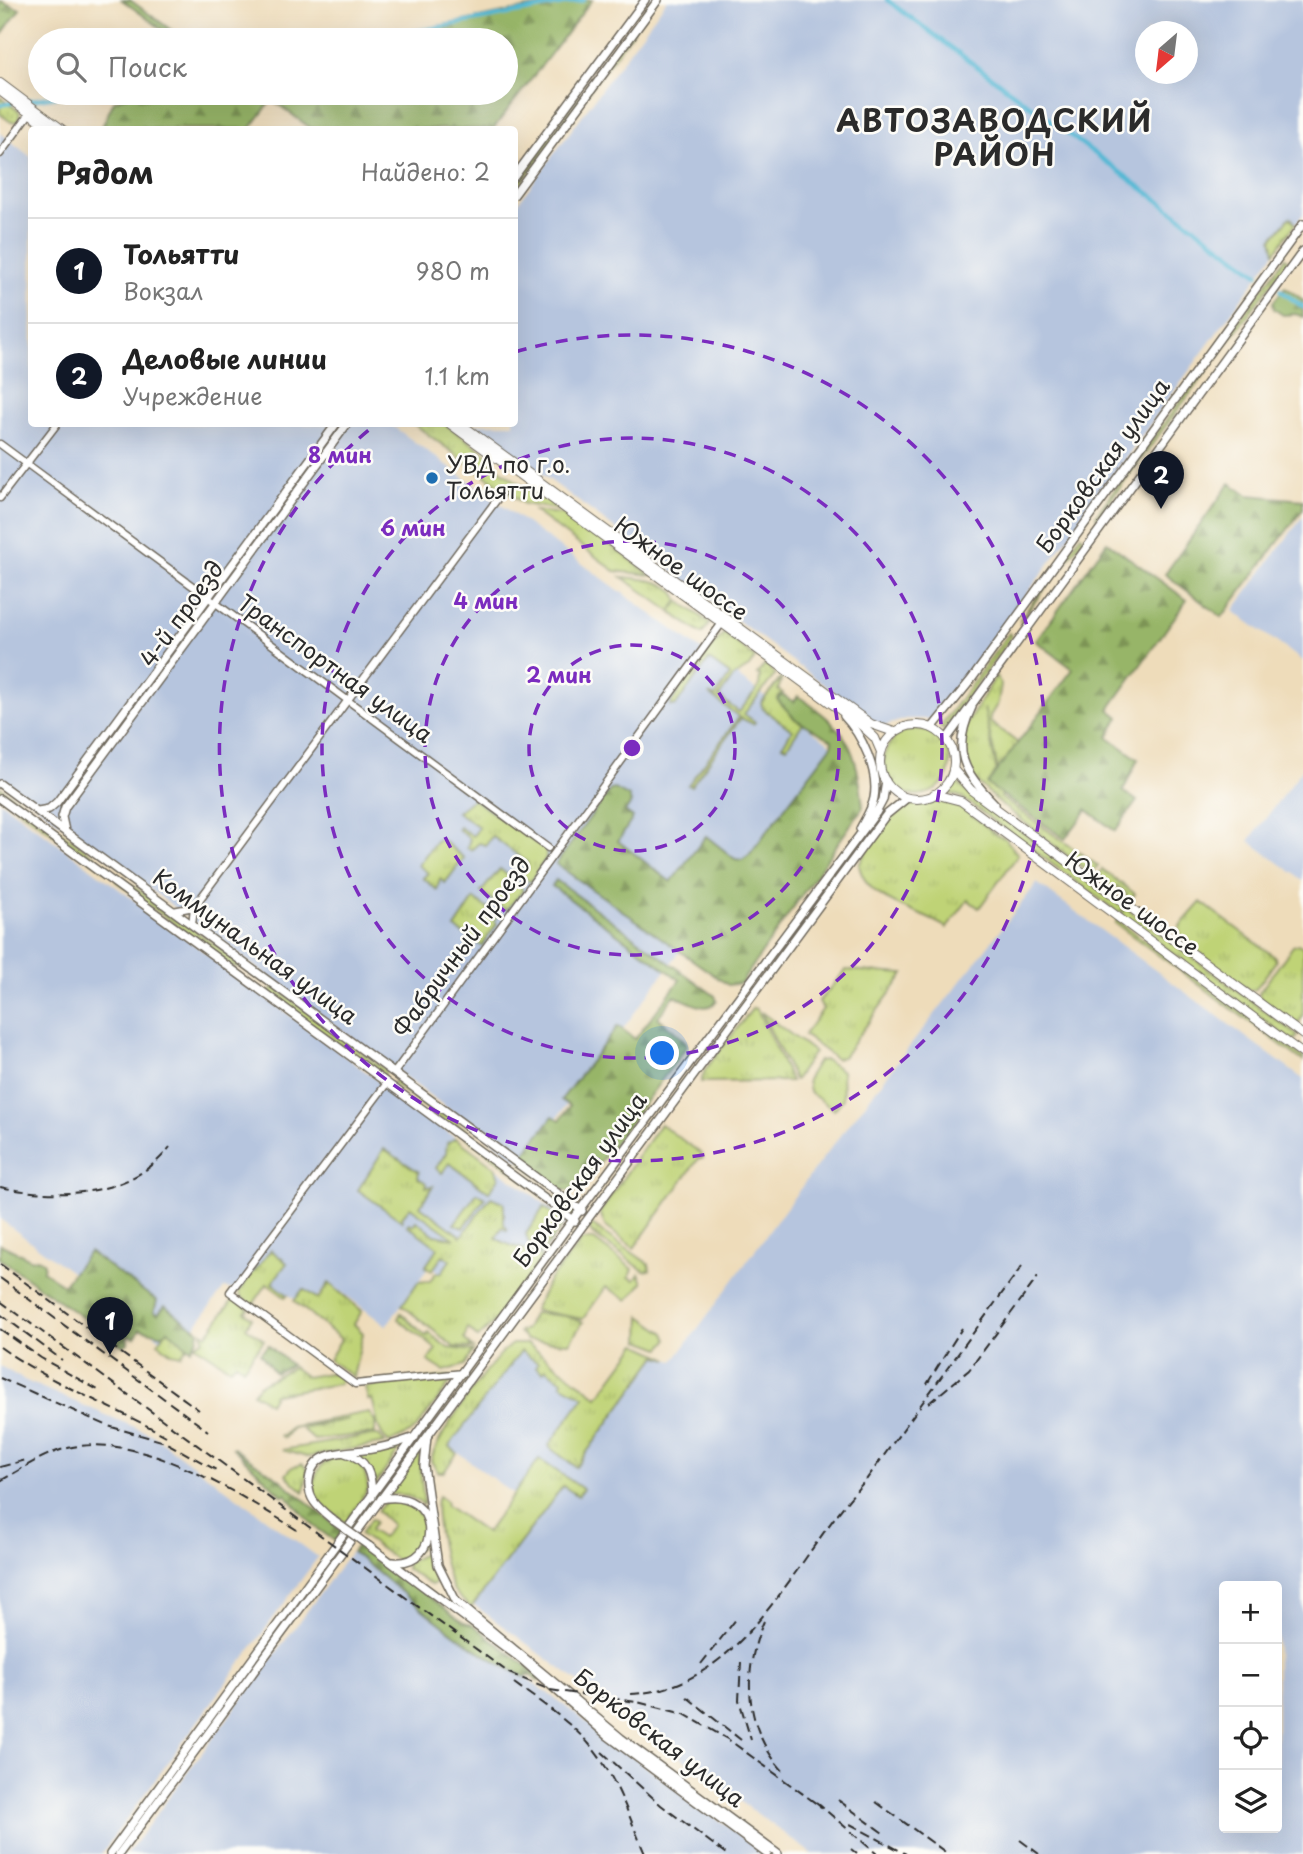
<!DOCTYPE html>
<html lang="ru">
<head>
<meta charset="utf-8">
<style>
	body { margin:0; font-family:"Playpen Sans",sans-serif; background:#f2f2f2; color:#222 }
	.controls { position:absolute; right:21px; bottom:21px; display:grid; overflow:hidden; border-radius:7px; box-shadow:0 7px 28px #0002 }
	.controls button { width:63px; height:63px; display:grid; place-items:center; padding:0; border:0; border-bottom:2px solid #e0e0e0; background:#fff; color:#222; font:35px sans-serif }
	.compass { position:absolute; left:1135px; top:21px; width:63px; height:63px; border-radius:50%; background:#fff; box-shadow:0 7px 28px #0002; rotate:208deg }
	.you { position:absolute; left:663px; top:1054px; width:24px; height:24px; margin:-18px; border:5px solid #fff; border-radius:50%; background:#1a73e8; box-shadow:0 0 0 10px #1a73e833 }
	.badge { display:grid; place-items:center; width:46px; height:46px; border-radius:50%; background:#111827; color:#fff; font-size:23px; font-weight:700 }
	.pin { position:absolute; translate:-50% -58px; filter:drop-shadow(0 2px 4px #0008) }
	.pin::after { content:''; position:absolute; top:37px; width:24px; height:21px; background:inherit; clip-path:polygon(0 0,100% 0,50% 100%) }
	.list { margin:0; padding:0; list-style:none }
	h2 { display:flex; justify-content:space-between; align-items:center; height:91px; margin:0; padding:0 28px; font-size:30px }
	h2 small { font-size:23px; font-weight:400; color:#767676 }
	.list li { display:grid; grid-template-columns:46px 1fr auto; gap:21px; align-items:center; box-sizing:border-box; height:105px; padding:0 28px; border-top:2px solid #e0e0e0 }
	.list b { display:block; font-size:26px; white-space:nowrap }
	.list p { margin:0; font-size:23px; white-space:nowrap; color:#767676 }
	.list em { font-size:23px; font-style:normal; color:#767676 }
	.icon { flex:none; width:38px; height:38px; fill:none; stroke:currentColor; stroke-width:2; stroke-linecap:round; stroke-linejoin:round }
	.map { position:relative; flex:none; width:1303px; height:1854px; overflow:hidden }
	.search { position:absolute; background:#fff; box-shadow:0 7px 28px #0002; left:28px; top:28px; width:490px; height:77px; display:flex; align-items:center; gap:18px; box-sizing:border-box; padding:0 24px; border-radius:38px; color:#767676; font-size:26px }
	.panel { position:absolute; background:#fff; box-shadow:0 7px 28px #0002; left:28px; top:126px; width:490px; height:301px; border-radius:7px }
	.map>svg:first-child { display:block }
	.industrial { fill:#b6c5de; fill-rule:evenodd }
	.grass { fill:url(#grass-tufts); stroke:#757f50; stroke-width:2 }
	.forest { fill:url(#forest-firs); stroke:#617049; stroke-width:2 }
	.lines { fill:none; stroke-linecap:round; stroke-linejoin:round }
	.canal { stroke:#55b8d4; stroke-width:4.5 }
	.tertiary-casing { stroke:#6f695d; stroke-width:9 }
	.secondary-casing { stroke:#6f695d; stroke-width:10 }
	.primary-casing { stroke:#6f695d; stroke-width:10 }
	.tertiary { stroke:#fff; stroke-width:6 }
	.secondary { stroke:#fff; stroke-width:7 }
	.primary { stroke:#fff; stroke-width:8 }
	.rail { stroke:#2b2b2b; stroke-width:2; stroke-dasharray:10 5; stroke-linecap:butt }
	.secondary-bridge-casing { stroke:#6f695d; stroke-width:10; stroke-linecap:butt }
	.secondary-bridge { stroke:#fff; stroke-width:7 }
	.ring { fill:none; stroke:#7b2cbf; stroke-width:3.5; stroke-dasharray:12 9 }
	.poi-dot { fill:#1f6fb2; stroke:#fdfcf7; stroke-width:2.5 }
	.labels { text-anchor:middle; stroke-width:5; stroke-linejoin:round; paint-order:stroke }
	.poi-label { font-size:23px; fill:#2b2b2b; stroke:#fdfcf7; text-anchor:start }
	.street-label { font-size:23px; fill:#2b2b2b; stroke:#fdfcf7 }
	.district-label { font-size:30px; font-weight:bold; letter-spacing:2px; fill:#2b2b2b; stroke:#fdfcf7 }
	.centre { fill:#7b2cbf; stroke:#fdfcf7; stroke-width:3.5 }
	.ring-label { font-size:21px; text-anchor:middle; font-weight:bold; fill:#7b2cbf; stroke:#fdfcf7; stroke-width:5; stroke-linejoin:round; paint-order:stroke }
</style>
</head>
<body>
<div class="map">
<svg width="1303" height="1854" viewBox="0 0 1303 1854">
	<defs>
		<pattern id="grass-tufts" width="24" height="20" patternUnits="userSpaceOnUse" patternTransform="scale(1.75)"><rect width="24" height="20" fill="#bfd376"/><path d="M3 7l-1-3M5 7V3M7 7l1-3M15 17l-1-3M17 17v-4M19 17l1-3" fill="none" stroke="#a4b566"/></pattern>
		<pattern id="forest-firs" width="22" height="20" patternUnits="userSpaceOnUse" patternTransform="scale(1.75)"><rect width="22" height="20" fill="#97b567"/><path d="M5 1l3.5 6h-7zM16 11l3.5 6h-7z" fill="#7b9355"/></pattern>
	</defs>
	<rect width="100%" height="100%" fill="#fdfcf7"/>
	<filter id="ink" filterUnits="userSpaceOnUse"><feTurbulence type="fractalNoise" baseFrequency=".0143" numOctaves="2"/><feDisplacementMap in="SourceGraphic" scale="14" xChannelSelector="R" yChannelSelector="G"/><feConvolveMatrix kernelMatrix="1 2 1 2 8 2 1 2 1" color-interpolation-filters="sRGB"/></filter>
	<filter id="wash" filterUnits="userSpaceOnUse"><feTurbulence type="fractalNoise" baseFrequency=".00686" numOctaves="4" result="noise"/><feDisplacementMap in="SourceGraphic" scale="28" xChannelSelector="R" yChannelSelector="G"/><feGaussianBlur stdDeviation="1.57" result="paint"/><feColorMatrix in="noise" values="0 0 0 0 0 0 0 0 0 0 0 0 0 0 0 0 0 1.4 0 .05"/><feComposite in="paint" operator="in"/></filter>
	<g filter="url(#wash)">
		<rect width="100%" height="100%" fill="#eedcba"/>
		<path class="industrial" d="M667,0H1303V214L947,704L930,719H906L884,726L875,723L475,424H514L515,207ZM1146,32H1188V74H1146Z
			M0,133L31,157L32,424H390L832,745L523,1164L0,779Z
			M1303,516V661L1233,611Z
			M1303,768V880L1249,841Z
			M0,801L568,1221L496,1317L430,1265L386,1326L329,1282L308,1309L255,1270L238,1291L224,1288L177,1351L0,1219Z
			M1037,883L1303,1079V1854H812L474,1605L562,1485L523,1501L449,1446L520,1349L593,1403L576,1465L657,1357L674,1361L819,1163ZM1224,1586H1277V1828H1224Z
			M0,1366L26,1381L151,1434L318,1557L101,1854H0Z
			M353,1549L765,1854H127Z"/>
		<path class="grass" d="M651,0H656L515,191V184Z
			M0,97L20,112L18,121L11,122L0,114Z
			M1290,217L1296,223L1275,252L1272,239Z
			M1285,258L1288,261L1225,346L1222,344Z
			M1221,346L1224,348L1097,518L1096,515Z
			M414,424H445L492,458L481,473Z
			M491,463L539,498L547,499L561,510L524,504L483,474Z
			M534,511L570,515L651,575L615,571Z
			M1081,535L1084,538L1020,621V619Z
			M622,577C641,579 674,580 678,601L670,611Z
			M679,601L710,623L702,634L670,612Z
			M724,633L755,658L749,667L734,676L719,697L739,712L759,687L760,675L757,674L766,664L775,675L744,714L755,722L753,724L741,718L691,786L688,785L739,717L709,694L715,697L730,675L709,660L676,705L671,706V703L703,656Z
			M1009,633L1012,636L943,730L940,727Z
			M996,676L1001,684L998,703L990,716V722L1018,743L998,770L984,708L1002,798L1098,866L1093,871L1085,869L1002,805L971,776L964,749L966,725Z
			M782,677L778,690L783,693L779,696L795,719L803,723L787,747L783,745L792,730L763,709L761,703Z
			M884 762a33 33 0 1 1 66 0a33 33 0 1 1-66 0Z
			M954,779L965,790L1124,907L1119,913L961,797L946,792Z
			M0,787L108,866V872L0,796Z
			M473,799L546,850V858L530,882L520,875L528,863L492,836L486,845L479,843L471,850L467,848L470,839L458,829L459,827L473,836L479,827L457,812Z
			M939,799L956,802L998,836L1005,838L1018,855L979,908L968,900L947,928C919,909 867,904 859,865L873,838L871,836C895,803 901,807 939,799Z
			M441,839L464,858L445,883L440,879L437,890L423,878L428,873L418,865L437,840Z
			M500,869L520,885L523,891L506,910L481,892Z
			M1102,869L1135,894L1129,901L1125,897L1127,894L1117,886L1115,889L1099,875Z
			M118,875L240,963V966L234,968L116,881Z
			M474,899L498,916L494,921L497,924L482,946L455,928Z
			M1201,902L1275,957L1276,961L1255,990H1249L1197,952L1180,934V926Z
			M1126,908L1297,1035L1296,1039L1291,1040L1121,915Z
			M1117,920L1303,1057V1061L1115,923Z
			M1298,944L1303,947V1016L1297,1025L1260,998L1259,993L1293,946Z
			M846,970L904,974L843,1057L836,1059L804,1035L823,1009L819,1001Z
			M274,987L385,1070V1075L383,1076L269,993Z
			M753,1008L757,1009L791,1081L701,1082L705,1070Z
			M761,1012L814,1052L795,1080L794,1079Z
			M826,1060L842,1071L843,1099L834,1110L809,1092L807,1080L818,1061Z
			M398,1079L517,1167L520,1177L392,1083Z
			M660,1124L702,1154L703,1158H699L634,1248L605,1226L600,1212Z
			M456,1138L495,1167L499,1178L489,1192L449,1163L442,1173L436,1168L446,1153L447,1143Z
			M384,1149L419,1172L418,1178L427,1183L426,1187L433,1186L420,1206L461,1236L491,1197L504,1203V1224L508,1231L502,1227L496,1238C511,1249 527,1247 542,1258L495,1321L478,1338L468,1328L464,1339L473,1348L454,1347L402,1305L418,1282L430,1281L436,1273L442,1272L450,1260L443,1255L432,1271L425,1267L438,1248L407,1225L409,1223L413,1225L416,1221L435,1235L455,1239L410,1207L401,1218L403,1222L358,1190Z
			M519,1169L576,1214L573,1216L521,1178Z
			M477,1193L485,1198L463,1228L454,1224Z
			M544,1207L559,1218L562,1226L541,1254L529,1244L526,1234Z
			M589,1223L649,1264L650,1270L644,1271L592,1233L588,1227Z
			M582,1240H594L633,1269L629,1277L635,1280L639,1274L643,1282L628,1300L606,1287L583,1319L534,1310L549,1280Z
			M271,1250L287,1263L272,1283L288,1295L285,1297L267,1284L254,1303L269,1317L241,1297L239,1291Z
			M329,1283L362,1311L354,1324L363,1333L353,1377L329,1360L341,1339L294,1301L303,1289L318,1299Z
			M234,1298L249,1309L245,1312L252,1318L246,1327L264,1340L243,1368L236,1363L230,1368L195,1345L204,1339L202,1332L207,1335Z
			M401,1313L426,1336L429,1333L448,1348L473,1351L465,1365L444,1371L428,1361L436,1349L398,1319Z
			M534,1313L565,1316L583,1322L569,1343L526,1340L519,1332L526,1329Z
			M641,1316L665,1333L668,1340L661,1348L640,1340Z
			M168,1329L187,1347L181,1355L172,1353L158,1343Z
			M512,1344H528L598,1397L637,1344L669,1359L657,1356L576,1467L550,1448L549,1445L584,1397L561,1384L562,1381L546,1369L543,1372L536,1367L538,1363L521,1351L449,1446L457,1453L444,1472H438L431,1461C434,1440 494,1355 512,1344Z
			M293,1367L306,1377L329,1373L338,1375L341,1380L339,1384L274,1394L269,1403L253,1393L259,1385Z
			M449,1376L454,1378L414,1431L389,1443C373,1425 379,1420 372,1399L368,1400L365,1387Z
			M369,1412L375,1422V1433L314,1440L302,1429L349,1419L292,1428L284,1438L279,1435L283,1436L291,1427Z
			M373,1435H379L385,1443L307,1457L282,1450Z
			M402,1446L375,1485L358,1453Z
			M417,1454L419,1455L424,1505L406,1495L389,1494Z
			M338,1456C359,1461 366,1467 368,1489L346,1523C338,1516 325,1509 319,1501C306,1483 319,1461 338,1456Z
			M539,1459L583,1489L578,1496L563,1486L471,1608C466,1603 459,1598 455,1592C445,1578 434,1516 437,1499L439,1496L447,1502L446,1505L486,1533Z
			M302,1464L308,1469L304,1492L286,1475L292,1467Z
			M386,1501C432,1500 442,1552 396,1560L360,1534L371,1519L375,1522L370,1530L382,1538L392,1525L377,1511Z
			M429,1547L435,1583L431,1585L406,1569L407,1563L422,1555Z"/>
		<path class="forest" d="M122,0H130L185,40H177Z
			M568,0H592L493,129H312L272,100L250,129H101L114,101L135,93H506V40H370Z
			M0,1L20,9L0,37Z
			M1285,287L1303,300V317L1296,314L1283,315L1274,309L1273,302Z
			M1230,483L1248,495L1303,500V509L1222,617L1165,574Z
			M1107,542L1187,600L1109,709L1119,717L1108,737L1138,759L1123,791L1137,801L1115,831L1087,810L1065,839L987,784L1073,669L1036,641Z
			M782,695L794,702L798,696C849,731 856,746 863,807L741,983L728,985L556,864L610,790L615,789L629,797L631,803L625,812L633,818L618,841L671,882L706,836L735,859L742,860L749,855L832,745V740L795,719L777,699Z
			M556,880L715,996L717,1001C705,1015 687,999 674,996L658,1017L686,1042L687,1046L581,1188C560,1199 541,1177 523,1164L521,1158L553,1116L560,1120L570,1106L561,1100L618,1026L635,1039L680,980L552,886Z
			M0,1244L32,1260L37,1258L44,1263L43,1271L63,1285L89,1252L157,1301L154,1312L158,1314L165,1306L199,1331L198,1338L191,1349L168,1330L163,1335L140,1329L135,1337L127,1335L128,1343L123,1346L0,1259Z
			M268,1345L291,1365L275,1373L260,1353Z
			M232,1447L278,1478L342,1531L335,1541L314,1526L285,1494L283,1496Z
			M359,1543L464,1623L473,1625L541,1677L538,1681L529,1674L525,1677C462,1648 407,1595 352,1552Z"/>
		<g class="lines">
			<path class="canal" d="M887,0L1258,274
				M370,40L584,0
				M25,101L75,93
				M0,105L13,102
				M1280,290L1303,307"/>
		</g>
	</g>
	<g filter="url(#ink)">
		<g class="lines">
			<defs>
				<path id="tertiary" d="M0,154L30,113
					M0,444L548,848
					M0,498L57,424
					M173,911L194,907
					M192,925L194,907L501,494
					M394,1073L722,623
					M387,1083L230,1292L355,1384L463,1373"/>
				<path id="secondary" d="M514,177L645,0
					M514,195L658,0
					M972,707C951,751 963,772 995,804
					M844,716C862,735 879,771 874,798C872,809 865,819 860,829
					M932,728L971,680L1303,224
					M946,740L1303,251
					M0,784L582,1211
					M0,799L575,1221
					M38,811L49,809L57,802L336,424
					M65,831L62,817L65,807L347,424
					M427,1437L424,1466L438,1565L456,1601L621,1738L778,1854
					M345,1453C368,1459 372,1475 372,1497
					M381,1499C443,1487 442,1567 393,1562
					M334,1521C320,1509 307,1500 309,1481C312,1448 348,1453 372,1449C387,1447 401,1442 415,1437
					M369,1546L521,1659L608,1736L767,1854
					M110,1854L580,1210L876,813L883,800L886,781
					M119,1854L886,815L907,798"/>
				<path id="primary" d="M0,83L63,130
					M0,91L52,130
					M450,424L862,726L875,738L881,752
					M461,424L871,724L894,732
					M880 762a37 37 0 1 1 74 0a37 37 0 1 1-74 0Z
					M953,769L971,790L1303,1035
					M934,794L961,801L1303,1054"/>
			</defs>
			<use href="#tertiary" class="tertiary-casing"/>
			<use href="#secondary" class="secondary-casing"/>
			<use href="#primary" class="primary-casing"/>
			<use href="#tertiary" class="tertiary"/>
			<use href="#secondary" class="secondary"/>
			<use href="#primary" class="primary"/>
			<path class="rail" d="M0,1187C58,1199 130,1198 170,1147
				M0,1264L199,1410
				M0,1278L208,1431
				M0,1301L509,1673L550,1690L637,1702L684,1714L729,1740L821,1807
				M0,1314L62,1360
				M0,1329L41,1358L98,1390
				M0,1347C51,1384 111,1405 166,1436
				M0,1378L108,1426L165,1442L218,1471
				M927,1384L962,1328
				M929,1403L969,1370L1038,1277
				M0,1467L26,1460
				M0,1481C22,1469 43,1454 68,1448C139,1431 238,1493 297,1530
				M764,1621C741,1673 745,1731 785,1773
				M741,1662L739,1700L751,1740
				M701,1664L737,1618
				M514,1683C540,1702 568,1720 589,1744C616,1775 629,1817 645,1854
				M630,1694C747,1689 795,1554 866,1480L1022,1266
				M687,1697L741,1740
				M602,1752L661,1805L726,1854
				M838,1800L883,1833
				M816,1802L877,1854
				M876,1802L948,1854
				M850,1824L906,1854
				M1020,1840L1039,1854
				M851,1849L857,1854"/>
			<defs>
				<path id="secondary-bridge" d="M334,1521L369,1546"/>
			</defs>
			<use href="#secondary-bridge" class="secondary-bridge-casing"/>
			<use href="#secondary-bridge" class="secondary-bridge"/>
		</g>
	</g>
	<g class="ring">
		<circle cx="632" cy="748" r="103"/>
		<circle cx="632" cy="748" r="207"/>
		<circle cx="632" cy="748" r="310"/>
		<path d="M515 352A413 413 0 1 1 375 425"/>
	</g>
	<circle class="poi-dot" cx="432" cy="478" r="7"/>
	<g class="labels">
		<g class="poi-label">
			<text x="446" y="473">УВД по г.о.<tspan x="446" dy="26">Тольятти</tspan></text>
		</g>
		<g class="street-label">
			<text transform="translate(1103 466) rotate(-54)" y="8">Борковская улица</text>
			<text transform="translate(681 569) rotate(36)" y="8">Южное шоссе</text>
			<text transform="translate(182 614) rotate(-54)" y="8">4-й проезд</text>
			<text transform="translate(335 669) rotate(36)" y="8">Транспортная улица</text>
			<text transform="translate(1132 904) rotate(36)" y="8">Южное шоссе</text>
			<text transform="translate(255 947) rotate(36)" y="8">Коммунальная улица</text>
			<text transform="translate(462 947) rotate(-54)" y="8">Фабричный проезд</text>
			<text transform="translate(580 1180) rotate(-54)" y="8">Борковская улица</text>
			<text transform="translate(659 1738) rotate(38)" y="8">Борковская улица</text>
		</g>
		<g class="district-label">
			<text x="995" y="132">АВТОЗАВОДСКИЙ<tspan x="995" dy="34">РАЙОН</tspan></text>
		</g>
	</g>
	<circle cx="632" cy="748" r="10" class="centre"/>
	<g class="ring-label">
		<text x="340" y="463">8 мин</text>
		<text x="413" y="536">6 мин</text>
		<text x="486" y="609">4 мин</text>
		<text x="559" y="683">2 мин</text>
	</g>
</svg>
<div class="controls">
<button>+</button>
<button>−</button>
<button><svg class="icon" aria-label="locate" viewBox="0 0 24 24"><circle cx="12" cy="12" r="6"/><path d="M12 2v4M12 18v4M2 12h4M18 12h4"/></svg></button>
<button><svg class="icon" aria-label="layers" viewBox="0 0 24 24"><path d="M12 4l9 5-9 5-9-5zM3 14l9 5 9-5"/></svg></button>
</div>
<svg class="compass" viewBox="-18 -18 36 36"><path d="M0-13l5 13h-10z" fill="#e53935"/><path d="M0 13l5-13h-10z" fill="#767676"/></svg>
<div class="you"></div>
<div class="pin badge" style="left:110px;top:1355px">1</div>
<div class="pin badge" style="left:1161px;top:509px">2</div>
<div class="search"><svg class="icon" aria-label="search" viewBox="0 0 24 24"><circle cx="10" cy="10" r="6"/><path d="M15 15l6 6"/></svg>Поиск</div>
<section class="panel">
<h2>Рядом<small>Найдено: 2</small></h2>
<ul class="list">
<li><span class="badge">1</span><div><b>Тольятти</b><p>Вокзал</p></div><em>980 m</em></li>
<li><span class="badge">2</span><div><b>Деловые линии</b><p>Учреждение</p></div><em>1.1 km</em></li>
</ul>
</section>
</div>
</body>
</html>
